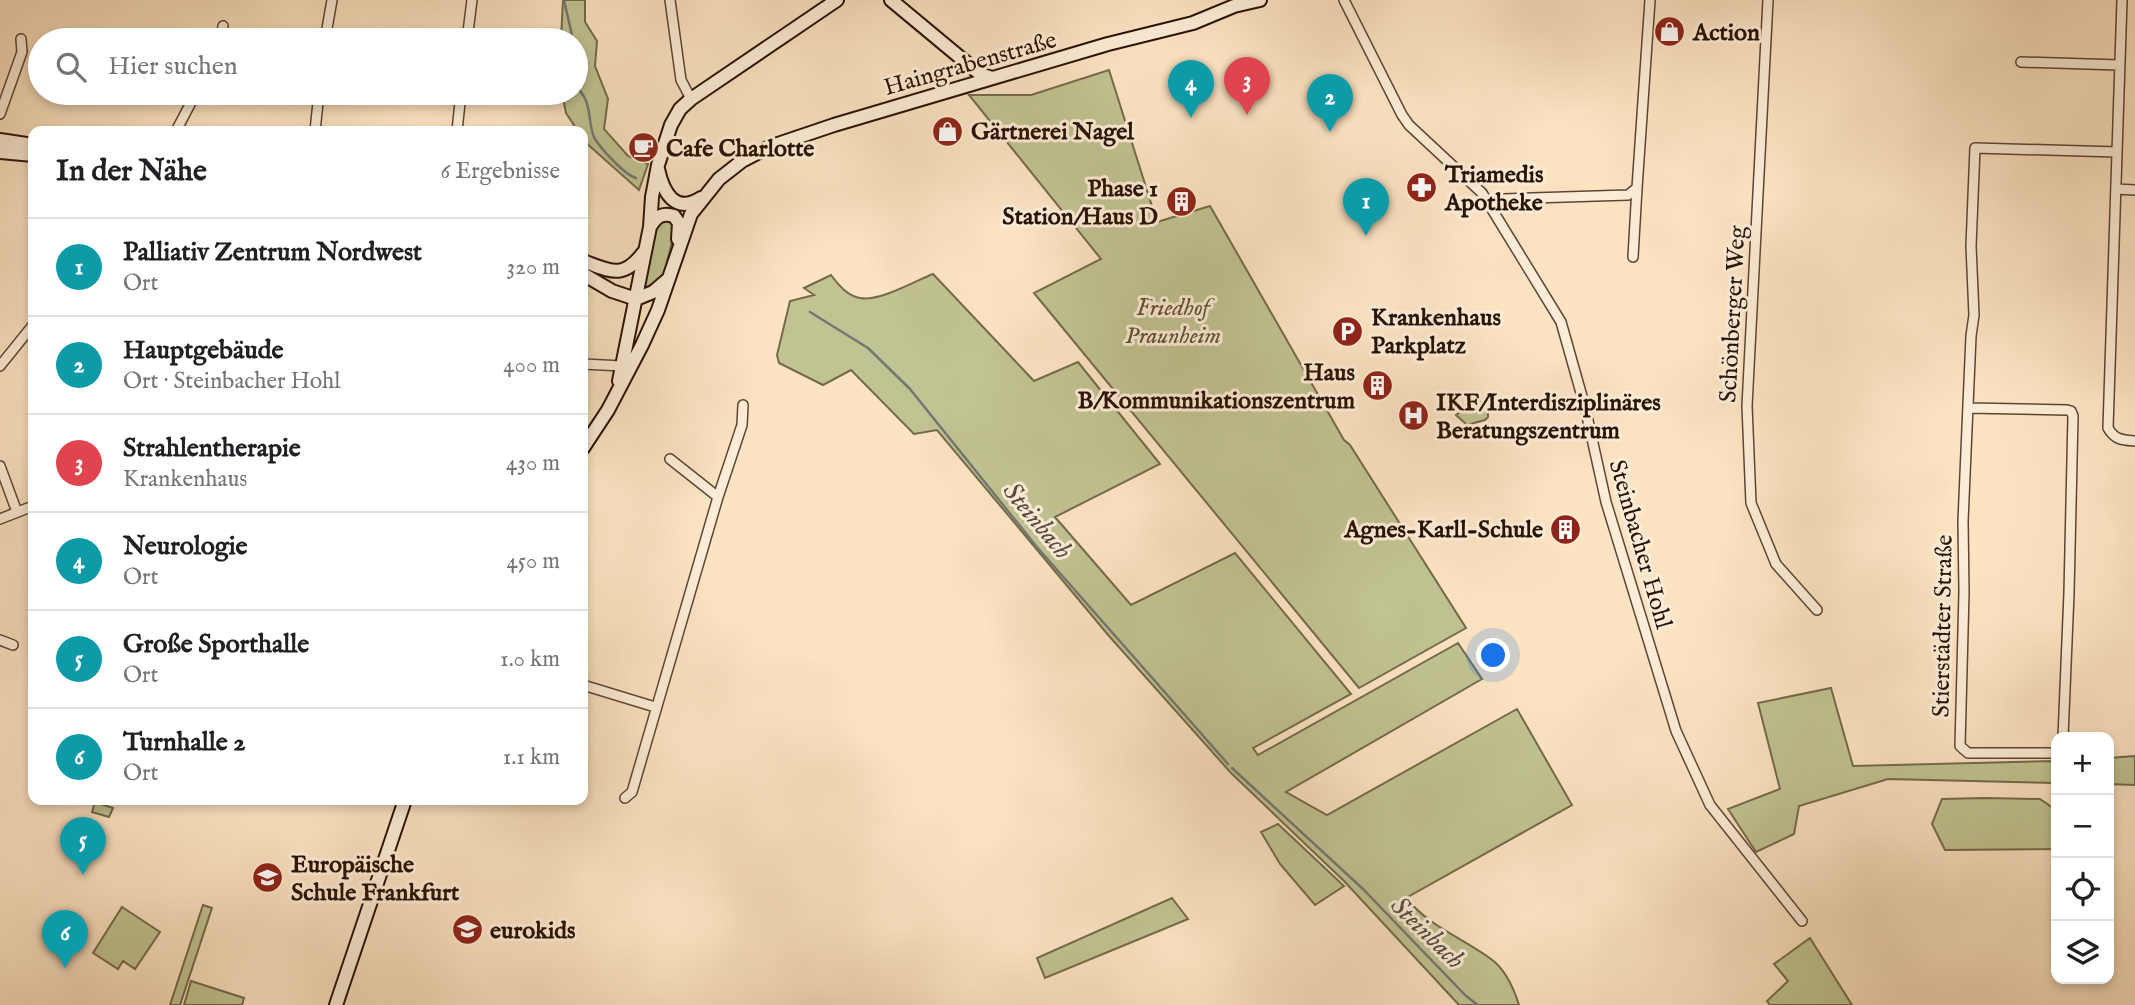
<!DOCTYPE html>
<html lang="de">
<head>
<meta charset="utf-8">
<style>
	body { margin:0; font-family:"IM FELL English",serif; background:#f6f6f6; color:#202124 }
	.controls { position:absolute; right:21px; bottom:21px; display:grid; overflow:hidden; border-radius:14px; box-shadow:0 4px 10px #0003 }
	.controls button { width:63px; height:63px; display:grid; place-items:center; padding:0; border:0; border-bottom:2px solid #e0e0e0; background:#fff; color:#202124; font:35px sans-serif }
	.you { position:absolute; left:1494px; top:656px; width:24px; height:24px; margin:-18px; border:5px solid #fff; border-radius:50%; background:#1a73e8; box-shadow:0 0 0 10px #1a73e833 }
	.badge { display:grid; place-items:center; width:46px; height:46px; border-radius:50%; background:#8f2418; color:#fff; font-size:23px; font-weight:700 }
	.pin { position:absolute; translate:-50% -58px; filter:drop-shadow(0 2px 4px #0008) }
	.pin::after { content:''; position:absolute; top:37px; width:24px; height:21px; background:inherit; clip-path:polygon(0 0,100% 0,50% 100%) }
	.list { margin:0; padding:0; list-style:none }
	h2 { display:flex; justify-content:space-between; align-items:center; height:91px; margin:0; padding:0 28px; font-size:30px }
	h2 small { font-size:23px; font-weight:400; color:#757577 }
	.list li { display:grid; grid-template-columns:46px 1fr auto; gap:21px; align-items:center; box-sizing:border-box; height:98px; padding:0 28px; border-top:2px solid #e0e0e0 }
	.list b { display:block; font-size:26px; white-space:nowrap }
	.list p { margin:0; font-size:23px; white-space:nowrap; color:#757577 }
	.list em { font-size:23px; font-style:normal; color:#757577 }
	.icon { flex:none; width:38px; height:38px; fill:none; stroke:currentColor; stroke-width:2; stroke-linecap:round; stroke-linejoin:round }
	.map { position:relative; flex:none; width:2135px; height:1005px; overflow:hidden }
	.search { position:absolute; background:#fff; box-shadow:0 4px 10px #0003; left:28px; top:28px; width:560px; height:77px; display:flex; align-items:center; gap:18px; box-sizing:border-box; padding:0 24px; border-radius:38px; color:#757577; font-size:26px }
	.panel { position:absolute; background:#fff; box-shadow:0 4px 10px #0003; left:28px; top:126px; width:560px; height:679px; border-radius:14px }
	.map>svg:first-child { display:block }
	.green { fill:#c1c392; stroke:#746a4a; stroke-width:2 }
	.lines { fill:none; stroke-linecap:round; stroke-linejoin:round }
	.stream { stroke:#737773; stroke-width:2.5 }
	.street-casing { stroke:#5d4633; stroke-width:12 }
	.secondary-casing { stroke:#281203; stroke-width:16 }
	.street { stroke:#fdedd7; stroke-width:9 }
	.secondary { stroke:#fdedd7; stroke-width:12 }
	.labels { text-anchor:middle; stroke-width:6; stroke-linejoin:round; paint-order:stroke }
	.poi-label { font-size:24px; font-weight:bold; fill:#281203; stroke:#fdedd7; text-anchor:start }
	.street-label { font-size:24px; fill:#281203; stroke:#fdedd7 }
	.park-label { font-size:24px; font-style:italic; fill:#5e5035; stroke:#fdedd7 }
	.water-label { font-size:26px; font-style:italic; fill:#544d44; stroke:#fdedd7 }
</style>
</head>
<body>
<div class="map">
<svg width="2135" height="1005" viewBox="0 0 2135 1005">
	<rect width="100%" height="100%" fill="#fce3c2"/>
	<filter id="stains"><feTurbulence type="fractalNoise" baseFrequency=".00286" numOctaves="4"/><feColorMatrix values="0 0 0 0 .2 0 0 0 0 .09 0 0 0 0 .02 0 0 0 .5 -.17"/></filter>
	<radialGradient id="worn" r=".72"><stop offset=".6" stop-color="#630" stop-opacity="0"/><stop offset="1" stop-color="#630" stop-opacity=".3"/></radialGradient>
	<path class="green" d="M563,0H585V22L597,41L595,66L608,99L604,129L628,156L648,164L639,190L585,142L583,131H578L566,113L562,93H576V40H561Z
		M1109,70L1157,222L1210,206L1344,440L1350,445L1466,628L1359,688L1034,293L1101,259L969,95H1031Z
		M670,219L675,229L663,279L647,291L643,289L658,222Z
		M933,274L1034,381L1078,362L1160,464L1055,517L1131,605L1235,553L1351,694L1253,748L1258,755L1458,643L1482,679L1286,792L1327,815L1517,709L1572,805L1406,898C1430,927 1461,937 1491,959C1505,969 1514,989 1519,1005H1459L1344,881L1231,773L1109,636L937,430L914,434L851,370L823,385L779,363L777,355L790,301L814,295L804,288L831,275C838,284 847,296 860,298C879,302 915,281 933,274Z
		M1474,401L1483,402L1488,407V417L1485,420L1467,425L1456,415Z
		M1831,688L1853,766L2056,761V783L1888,779L1799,806L1794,834L1756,852L1728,809L1780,789L1758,703Z
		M2135,756V785L2109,784V758Z
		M1985,798L2040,799L2056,810V849L1945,850L1932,824L1942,799Z
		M95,802L113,808L109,817L92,812Z
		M1278,824L1344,886L1315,905L1280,864L1261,832Z
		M1172,898L1188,919L1045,978L1037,958Z
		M203,905L212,908L180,1005H170Z
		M122,907L160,932L135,969L123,961L118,969L93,953Z
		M1810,938L1852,1005H1770L1767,1001L1788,981L1774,964Z
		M191,981L244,998L242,1005H184Z"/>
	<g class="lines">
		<path class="stream" d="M564,0L573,40
			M576,82C577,90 584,94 586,101C591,113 589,129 595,139C602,150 625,175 636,178
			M810,312L868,348L910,389L1036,546L1228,764
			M1232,768L1363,889L1466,996L1478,1005"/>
		<defs>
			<path id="street" d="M670,0L681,80L691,99
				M1344,0L1402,115L1409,125L1482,193L1561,322L1585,407L1606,502L1676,731L1710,805L1802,921
				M1768,0L1747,406L1751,503L1776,564L1817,610
				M2122,0L2108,428C2115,440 2122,440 2135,441
				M221,40L223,26
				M325,40L332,0
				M467,40L472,0
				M2021,62L2120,65
				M0,114L22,52L21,39
				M176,131L196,93
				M315,131L319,93
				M457,131L461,93
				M2116,189L2135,190
				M1490,204L1504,199L1628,195L1637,188L1650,0
				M1633,257L1637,188
				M583,364L622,366
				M0,366L33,325
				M1968,408L2067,410L2071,411L2073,416L2069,593L2063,737
				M670,459L718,497
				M0,466L17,512
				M0,519L33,506
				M0,640L13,645
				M583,685L655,707
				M2056,753H1968L1960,746L1964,592L1963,521L1971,336L1974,315L1971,246L1975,148L2117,152
				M625,798L632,792L718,497L742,425L743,405"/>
			<path id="secondary" d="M891,0L980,74L992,78
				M0,140L33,145
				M0,152L33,155
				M658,169C663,192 675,215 701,198
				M650,227C656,217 662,212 674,216L679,223L678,239
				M583,261C610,271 623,280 643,253
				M583,274L612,291L636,299L653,292L667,280
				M619,381L650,227L652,197L658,165L671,125L680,109L691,99L837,0
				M583,448L608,410L642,345L658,310L691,214L719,179L742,161L769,147L834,125L1108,44L1193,23L1234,6L1260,0
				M336,1005L405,800"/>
		</defs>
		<use href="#street" class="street-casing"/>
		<use href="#secondary" class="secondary-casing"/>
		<use href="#street" class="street"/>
		<use href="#secondary" class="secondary"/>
	</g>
	<defs>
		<symbol id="shop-disc" viewBox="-11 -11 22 22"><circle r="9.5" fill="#8f2418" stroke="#fdedd7"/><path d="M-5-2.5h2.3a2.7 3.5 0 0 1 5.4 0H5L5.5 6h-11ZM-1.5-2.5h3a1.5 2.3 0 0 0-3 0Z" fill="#fff"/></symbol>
		<symbol id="cafe-disc" viewBox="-11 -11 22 22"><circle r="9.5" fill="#8f2418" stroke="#fdedd7"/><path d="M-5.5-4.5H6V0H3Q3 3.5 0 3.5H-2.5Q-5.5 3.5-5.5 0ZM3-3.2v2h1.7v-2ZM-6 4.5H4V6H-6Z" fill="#fff"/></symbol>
		<symbol id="pharmacy-disc" viewBox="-11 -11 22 22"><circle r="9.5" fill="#8f2418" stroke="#fdedd7"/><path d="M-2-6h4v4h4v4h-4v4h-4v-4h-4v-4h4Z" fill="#fff"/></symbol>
		<symbol id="building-disc" viewBox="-11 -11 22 22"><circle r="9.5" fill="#8f2418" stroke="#fdedd7"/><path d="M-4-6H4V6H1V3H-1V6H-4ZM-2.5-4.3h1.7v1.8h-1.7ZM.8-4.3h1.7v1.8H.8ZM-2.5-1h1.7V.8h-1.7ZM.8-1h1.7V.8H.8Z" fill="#fff"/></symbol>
		<symbol id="parking-disc" viewBox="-11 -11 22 22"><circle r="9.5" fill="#8f2418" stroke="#fdedd7"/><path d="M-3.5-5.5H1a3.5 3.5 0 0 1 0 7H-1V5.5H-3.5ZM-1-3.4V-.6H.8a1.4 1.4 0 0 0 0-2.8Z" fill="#fff"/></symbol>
		<symbol id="hospital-disc" viewBox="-11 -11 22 22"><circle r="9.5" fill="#8f2418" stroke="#fdedd7"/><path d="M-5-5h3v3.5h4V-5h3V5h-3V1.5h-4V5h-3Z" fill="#fff"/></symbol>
		<symbol id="school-disc" viewBox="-11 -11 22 22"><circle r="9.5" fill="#8f2418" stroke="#fdedd7"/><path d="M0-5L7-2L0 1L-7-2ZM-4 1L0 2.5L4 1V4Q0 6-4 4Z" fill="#fff"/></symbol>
	</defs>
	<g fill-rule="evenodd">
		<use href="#shop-disc" x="1652" y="14" width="35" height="35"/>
		<use href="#shop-disc" x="930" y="114" width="35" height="35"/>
		<use href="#cafe-disc" x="626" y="130" width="35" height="35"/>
		<use href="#pharmacy-disc" x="1404" y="170" width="35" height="35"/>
		<use href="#building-disc" x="1164" y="184" width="35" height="35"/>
		<use href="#parking-disc" x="1330" y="314" width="35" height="35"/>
		<use href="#building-disc" x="1360" y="368" width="35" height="35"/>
		<use href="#hospital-disc" x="1396" y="398" width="35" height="35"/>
		<use href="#building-disc" x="1548" y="512" width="35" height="35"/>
		<use href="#school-disc" x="250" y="860" width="35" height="35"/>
		<use href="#school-disc" x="450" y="912" width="35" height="35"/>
	</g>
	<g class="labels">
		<g class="poi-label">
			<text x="1693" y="40">Action</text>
			<text x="971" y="139">Gärtnerei Nagel</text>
			<text x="666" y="156">Cafe Charlotte</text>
			<text x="1445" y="182">Triamedis<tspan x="1445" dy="28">Apotheke</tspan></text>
			<text x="1158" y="196" text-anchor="end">Phase 1<tspan x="1158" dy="28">Station/Haus D</tspan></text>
			<text x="1371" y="325">Krankenhaus<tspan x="1371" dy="28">Parkplatz</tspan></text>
			<text x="1355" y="380" text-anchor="end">Haus<tspan x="1355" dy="28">B/Kommunikationszentrum</tspan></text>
			<text x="1436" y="410">IKF/Interdisziplinäres<tspan x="1436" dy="28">Beratungszentrum</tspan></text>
			<text x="1543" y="537" text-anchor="end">Agnes-Karll-Schule</text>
			<text x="291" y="872">Europäische<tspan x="291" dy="28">Schule Frankfurt</tspan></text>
			<text x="490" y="938">eurokids</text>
		</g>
		<g class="street-label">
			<text transform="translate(970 63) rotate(-16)" y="8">Haingrabenstraße</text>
			<text transform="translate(1732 314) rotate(-87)" y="8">Schönberger Weg</text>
			<text transform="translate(1641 544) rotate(74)" y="8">Steinbacher Hohl</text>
			<text transform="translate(1942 626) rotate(-89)" y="8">Stierstädter Straße</text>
		</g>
		<g class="park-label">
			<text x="1173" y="315">Friedhof<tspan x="1173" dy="28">Praunheim</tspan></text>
		</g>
		<g class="water-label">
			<text transform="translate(1038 520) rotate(50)" y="9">Steinbach</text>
			<text transform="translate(1428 932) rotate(44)" y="9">Steinbach</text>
		</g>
	</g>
	<rect width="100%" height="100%" filter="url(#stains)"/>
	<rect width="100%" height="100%" fill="url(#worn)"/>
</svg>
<div class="controls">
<button>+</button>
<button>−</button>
<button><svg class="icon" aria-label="locate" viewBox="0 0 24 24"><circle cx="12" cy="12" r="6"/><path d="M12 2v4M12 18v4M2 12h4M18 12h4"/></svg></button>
<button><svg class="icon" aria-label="layers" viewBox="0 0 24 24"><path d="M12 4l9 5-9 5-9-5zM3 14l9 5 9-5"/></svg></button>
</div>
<div class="you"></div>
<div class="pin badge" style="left:1366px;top:236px;background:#0f9aa8">1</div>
<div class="pin badge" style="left:1330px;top:132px;background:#0f9aa8">2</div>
<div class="pin badge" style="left:1247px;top:115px;background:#e0444e">3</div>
<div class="pin badge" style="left:1191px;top:118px;background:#0f9aa8">4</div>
<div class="pin badge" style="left:83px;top:875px;background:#0f9aa8">5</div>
<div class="pin badge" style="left:65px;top:968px;background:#0f9aa8">6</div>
<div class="search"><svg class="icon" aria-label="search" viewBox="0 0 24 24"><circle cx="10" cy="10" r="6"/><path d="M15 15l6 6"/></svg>Hier suchen</div>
<section class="panel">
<h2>In der Nähe<small>6 Ergebnisse</small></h2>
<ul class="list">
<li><span class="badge" style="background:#0f9aa8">1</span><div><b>Palliativ Zentrum Nordwest</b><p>Ort</p></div><em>320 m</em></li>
<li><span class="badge" style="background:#0f9aa8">2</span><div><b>Hauptgebäude</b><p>Ort · Steinbacher Hohl</p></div><em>400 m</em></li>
<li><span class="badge" style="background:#e0444e">3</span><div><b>Strahlentherapie</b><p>Krankenhaus</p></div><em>430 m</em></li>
<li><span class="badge" style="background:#0f9aa8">4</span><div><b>Neurologie</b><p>Ort</p></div><em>450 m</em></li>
<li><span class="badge" style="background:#0f9aa8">5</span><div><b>Große Sporthalle</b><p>Ort</p></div><em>1.0 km</em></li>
<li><span class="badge" style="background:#0f9aa8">6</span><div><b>Turnhalle 2</b><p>Ort</p></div><em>1.1 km</em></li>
</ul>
</section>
</div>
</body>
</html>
